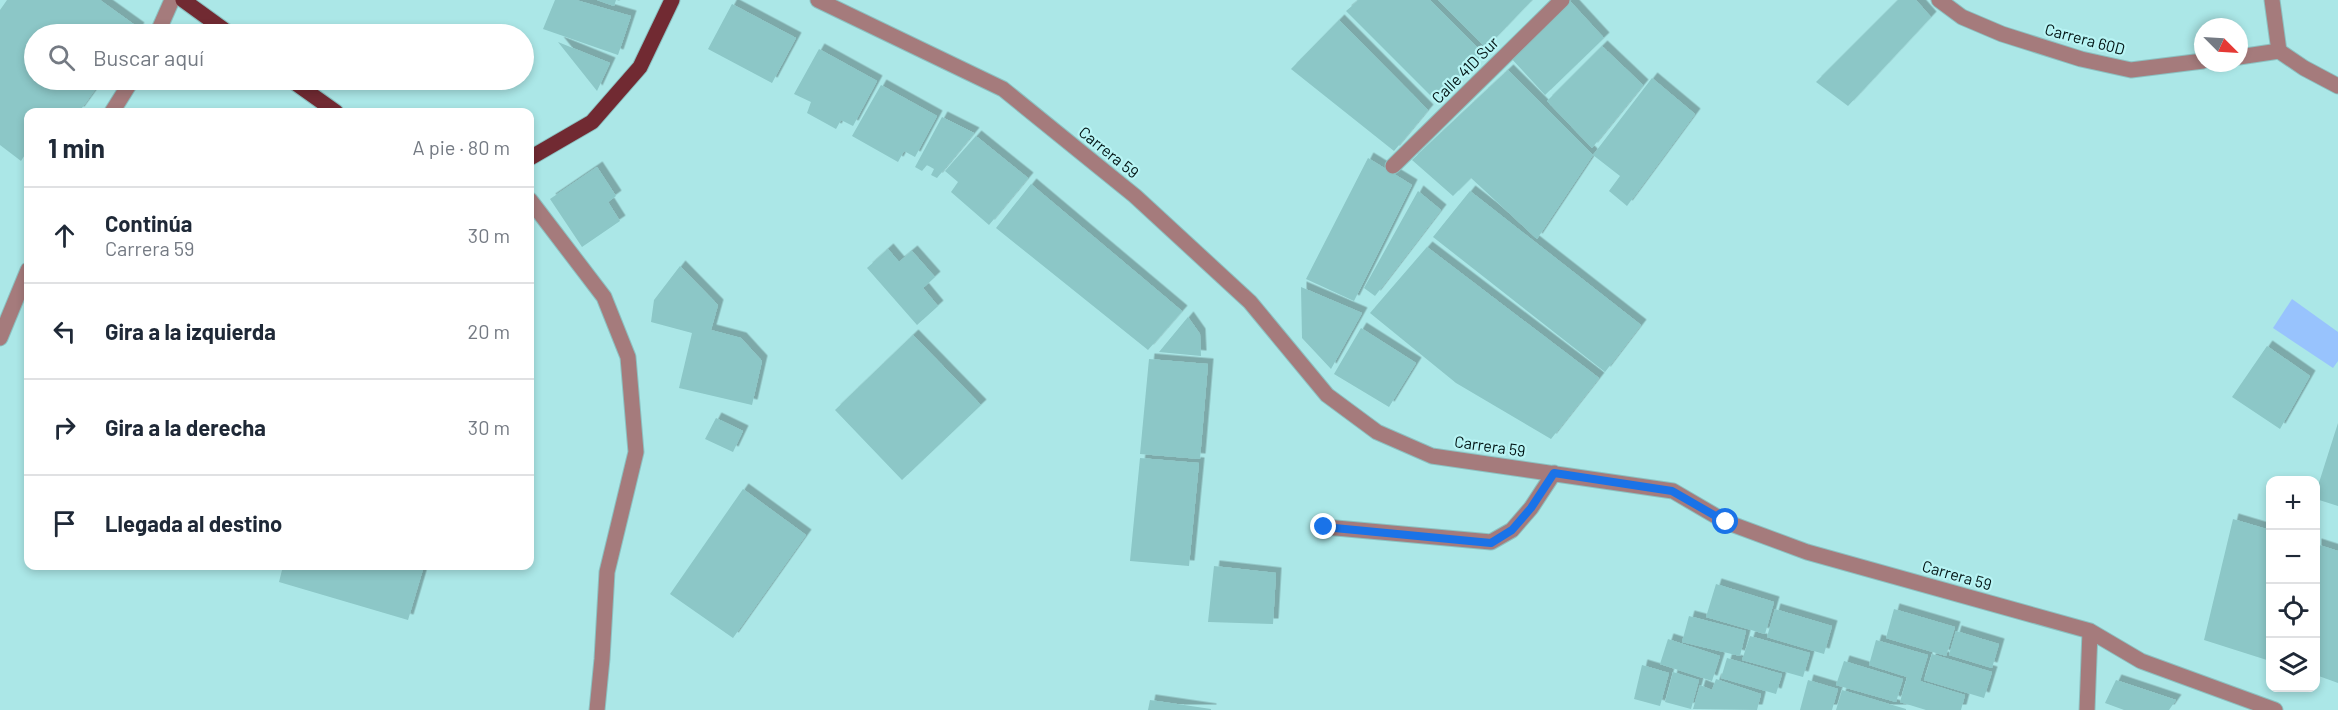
<!DOCTYPE html>
<html lang="es">
<head>
<meta charset="utf-8">
<style>
	body { margin:0; font-family:Barlow,sans-serif; background:#f6f6f7; color:#1f2937 }
	.controls { position:absolute; right:18px; bottom:18px; display:grid; overflow:hidden; border-radius:12px; box-shadow:0 3px 9px #0003 }
	.controls button { width:54px; height:54px; display:grid; place-items:center; padding:0; border:0; border-bottom:2px solid #e0e1e3; background:#fff; color:#1f2937; font:30px sans-serif }
	.compass { position:absolute; left:2194px; top:18px; width:54px; height:54px; border-radius:50%; background:#fff; box-shadow:0 3px 9px #0003; rotate:114deg }
	.stop { position:absolute; width:18px; height:18px; margin:-14px; border:4px solid #1a73e8; border-radius:50%; background:#fff }
	.stop.end { background:#1a73e8; border-color:#fff; box-shadow:0 2px 6px #0008 }
	.list { margin:0; padding:0; list-style:none }
	h2 { display:flex; justify-content:space-between; align-items:center; height:78px; margin:0; padding:0 24px; font-size:26px }
	h2 small { font-size:20px; font-weight:400; color:#747a83 }
	.list li { display:grid; grid-template-columns:39px 1fr auto; gap:18px; align-items:center; box-sizing:border-box; height:96px; padding:0 24px; border-top:2px solid #e0e1e3 }
	.list b { display:block; font-size:22px; white-space:nowrap }
	.list p { margin:0; font-size:20px; white-space:nowrap; color:#747a83 }
	.list em { font-size:20px; font-style:normal; color:#747a83 }
	.icon { flex:none; width:33px; height:33px; fill:none; stroke:currentColor; stroke-width:2; stroke-linecap:round; stroke-linejoin:round }
	.map { position:relative; flex:none; width:2338px; height:710px; overflow:hidden }
	.search { position:absolute; background:#fff; box-shadow:0 3px 9px #0003; left:24px; top:24px; width:510px; height:66px; display:flex; align-items:center; gap:15px; box-sizing:border-box; padding:0 21px; border-radius:33px; color:#747a83; font-size:22px }
	.panel { position:absolute; background:#fff; box-shadow:0 3px 9px #0003; left:24px; top:108px; width:510px; height:462px; border-radius:12px }
	.map>svg:first-child { display:block }
	.water { fill:#98c3fd }
	.building { fill:#8cc7c7; filter:url(#shadow) }
	.lines { fill:none; stroke-linecap:round; stroke-linejoin:round }
	.minor-casing { stroke:#8cc1c1; stroke-width:17 }
	.major-casing { stroke:#8cc1c1; stroke-width:17 }
	.minor { stroke:#a57b7c; stroke-width:15 }
	.major { stroke:#712a32; stroke-width:15 }
	.route { stroke:#1a73e8; stroke-width:8 }
	.labels { text-anchor:middle; stroke-width:4.5; stroke-linejoin:round; paint-order:stroke }
	.street-label { font-size:16px; fill:#001313; stroke:#b8f4f4 }
</style>
</head>
<body>
<div class="map">
<svg width="2338" height="710" viewBox="0 0 2338 710">
	<defs>
		<filter id="shadow"><feDropShadow dx="5.5" dy="-5.5" stdDeviation="0" flood-color="#0004"/></filter>
	</defs>
	<rect width="100%" height="100%" fill="#abe7e7"/>
	<path class="water" d="M2292,299L2338,332V361L2333,368L2273,328Z"/>
	<path class="building" d="M7,0H100L139,28L135,34H34V80H102L79,112H28V150L21,161L0,145V10Z
		M555,0H576L631,16L618,55L543,29Z
		M597,0H616L614,6Z
		M1359,0H1430L1484,54L1434,99L1346,11Z
		M1438,0H1532L1486,48Z
		M1898,0H1916L1931,17L1848,106L1816,82Z
		M1570,1L1604,38L1545,95L1510,57Z
		M732,4L796,38L772,83L708,49Z
		M1339,20L1428,110L1394,151L1291,69Z
		M558,42L610,63L597,91Z
		M1602,46L1643,85L1592,148L1547,101Z
		M819,49L877,81L853,126L841,120L836,129L807,113L811,102L794,94Z
		M1508,70L1593,155L1537,239L1471,178L1453,196L1412,160Z
		M1652,78L1695,114L1627,206L1609,191L1620,176L1593,155Z
		M881,85L937,116L915,157L904,151L898,162L852,136Z
		M942,117L974,133L937,178L931,175L934,169L927,165L922,171L915,167Z
		M976,136L1028,178L989,225L951,192L958,182L945,171Z
		M1368,158L1412,185L1354,301L1306,279Z
		M597,167L616,196L608,202L620,221L582,247L550,199Z
		M1031,184L1182,311L1148,350L996,228Z
		M1418,191L1441,210L1375,296L1364,288Z
		M1470,191L1641,325L1605,372L1433,237Z
		M1427,247L1599,378L1551,439L1456,383L1370,313Z
		M888,249L899,262L912,251L935,277L923,288L938,306L917,325L867,268Z
		M680,266L718,305L711,330L741,338L762,361L752,405L679,388L692,333L651,322L654,300Z
		M1301,287L1362,313L1331,369L1302,338Z
		M1188,317L1200,334L1201,356L1159,352Z
		M1361,328L1416,363L1389,407L1334,374Z
		M913,335L981,405L902,480L835,410Z
		M2267,346L2310,376L2280,429L2232,397Z
		M1149,359L1208,364L1200,459L1140,454Z
		M716,418L743,431L733,452L705,439Z
		M2338,423V506L2316,499V492Z
		M1140,458L1199,463L1189,566L1130,561Z
		M743,489L806,535L733,638L670,594Z
		M2233,519L2270,530V661L2204,640Z
		M2316,544L2338,551V683L2316,675Z
		M283,566H424L408,620L279,582Z
		M1214,566L1276,573L1273,624L1208,622Z
		M1716,584L1774,602L1765,634L1706,617Z
		M1775,609L1832,626L1824,654L1767,637Z
		M1894,609L1955,627L1946,656L1886,638Z
		M1689,616L1746,631L1740,656L1682,642Z
		M1956,631L1999,644L1992,668L1949,655Z
		M1750,636L1810,653L1803,677L1742,660Z
		M1668,639L1720,656L1712,681L1660,664Z
		M1876,640L1928,655L1920,681L1965,695L1961,710H1926L1900,702L1907,677L1869,665Z
		M1932,654L1992,672L1984,698L1924,680Z
		M1727,658L1782,674L1776,694L1721,678Z
		M1844,661L1903,679L1896,702L1836,685Z
		M1642,665L1669,673L1660,706L1634,699Z
		M1673,672L1699,680L1691,709L1665,702Z
		M1716,679L1761,694L1757,710L1693,709L1700,685L1712,690Z
		M1808,680L1838,689L1832,710H1800Z
		M2116,680L2176,700L2169,710H2124L2105,703Z
		M1842,690L1906,709V710H1836Z
		M1150,700L1211,709V710H1148Z"/>
	<g class="lines">
		<defs>
			<path id="minor" d="M818,0L1003,89L1135,196L1250,302L1327,395L1377,432L1432,456L1673,491L1726,522L1807,552L2090,631L2141,661L2275,710
				M1939,0L1962,17L2002,34L2081,59L2131,70L2203,61
				M2272,0L2279,51
				M157,34L172,0
				M2239,57L2279,51L2304,68L2338,86
				M112,112L132,80
				M1393,166L1562,0
				M530,200L604,297L628,357L636,452L607,572L602,659L597,710
				M0,338L28,270
				M1325,527L1491,542L1512,530L1531,508L1554,473
				M2087,710L2090,631"/>
			<path id="major" d="M183,0L230,34
				M291,80L336,112
				M530,158L592,122L640,67L672,0"/>
		</defs>
		<use href="#minor" class="minor-casing"/>
		<use href="#major" class="major-casing"/>
		<use href="#minor" class="minor"/>
		<use href="#major" class="major"/>
	</g>
	<g class="lines">
		<path class="route" d="M1324,527L1491,543L1512,530L1531,508L1554,473L1672,491L1726,522"/>
	</g>
	<g class="labels">
		<g class="street-label">
			<text transform="translate(2085 39) rotate(15)" y="6">Carrera 60D</text>
			<text transform="translate(1465 70) rotate(-45)" y="6">Calle 41D Sur</text>
			<text transform="translate(1109 152) rotate(39)" y="6">Carrera 59</text>
			<text transform="translate(1490 446) rotate(8)" y="6">Carrera 59</text>
			<text transform="translate(1957 575) rotate(16)" y="6">Carrera 59</text>
		</g>
	</g>
</svg>
<div class="controls">
<button>+</button>
<button>−</button>
<button><svg class="icon" aria-label="locate" viewBox="0 0 24 24"><circle cx="12" cy="12" r="6"/><path d="M12 2v4M12 18v4M2 12h4M18 12h4"/></svg></button>
<button><svg class="icon" aria-label="layers" viewBox="0 0 24 24"><path d="M12 4l9 5-9 5-9-5zM3 14l9 5 9-5"/></svg></button>
</div>
<svg class="compass" viewBox="-18 -18 36 36"><path d="M0-13l5 13h-10z" fill="#e53935"/><path d="M0 13l5-13h-10z" fill="#747a83"/></svg>
<div class="stop" style="left:1726px;top:522px"></div>
<div class="stop end" style="left:1324px;top:527px"></div>
<div class="search"><svg class="icon" aria-label="search" viewBox="0 0 24 24"><circle cx="10" cy="10" r="6"/><path d="M15 15l6 6"/></svg>Buscar aquí</div>
<section class="panel">
<h2>1 min<small>A pie · 80 m</small></h2>
<ul class="list">
<li><svg class="icon" aria-label="ahead" viewBox="0 0 24 24"><path d="M12 20V5M6 11l6-6 6 6"/></svg><div><b>Continúa</b><p>Carrera 59</p></div><em>30 m</em></li>
<li><svg class="icon" aria-label="left" viewBox="0 0 24 24"><path d="M17 20v-9H6M10 6l-5 5 5 5"/></svg><div><b>Gira a la izquierda</b></div><em>20 m</em></li>
<li><svg class="icon" aria-label="right" viewBox="0 0 24 24"><path d="M7 20v-9h11M14 6l5 5-5 5"/></svg><div><b>Gira a la derecha</b></div><em>30 m</em></li>
<li><svg class="icon" aria-label="arrive" viewBox="0 0 24 24"><path d="M6 21V4h12l-3 4 3 4H6"/></svg><div><b>Llegada al destino</b></div></li>
</ul>
</section>
</div>
</body>
</html>
